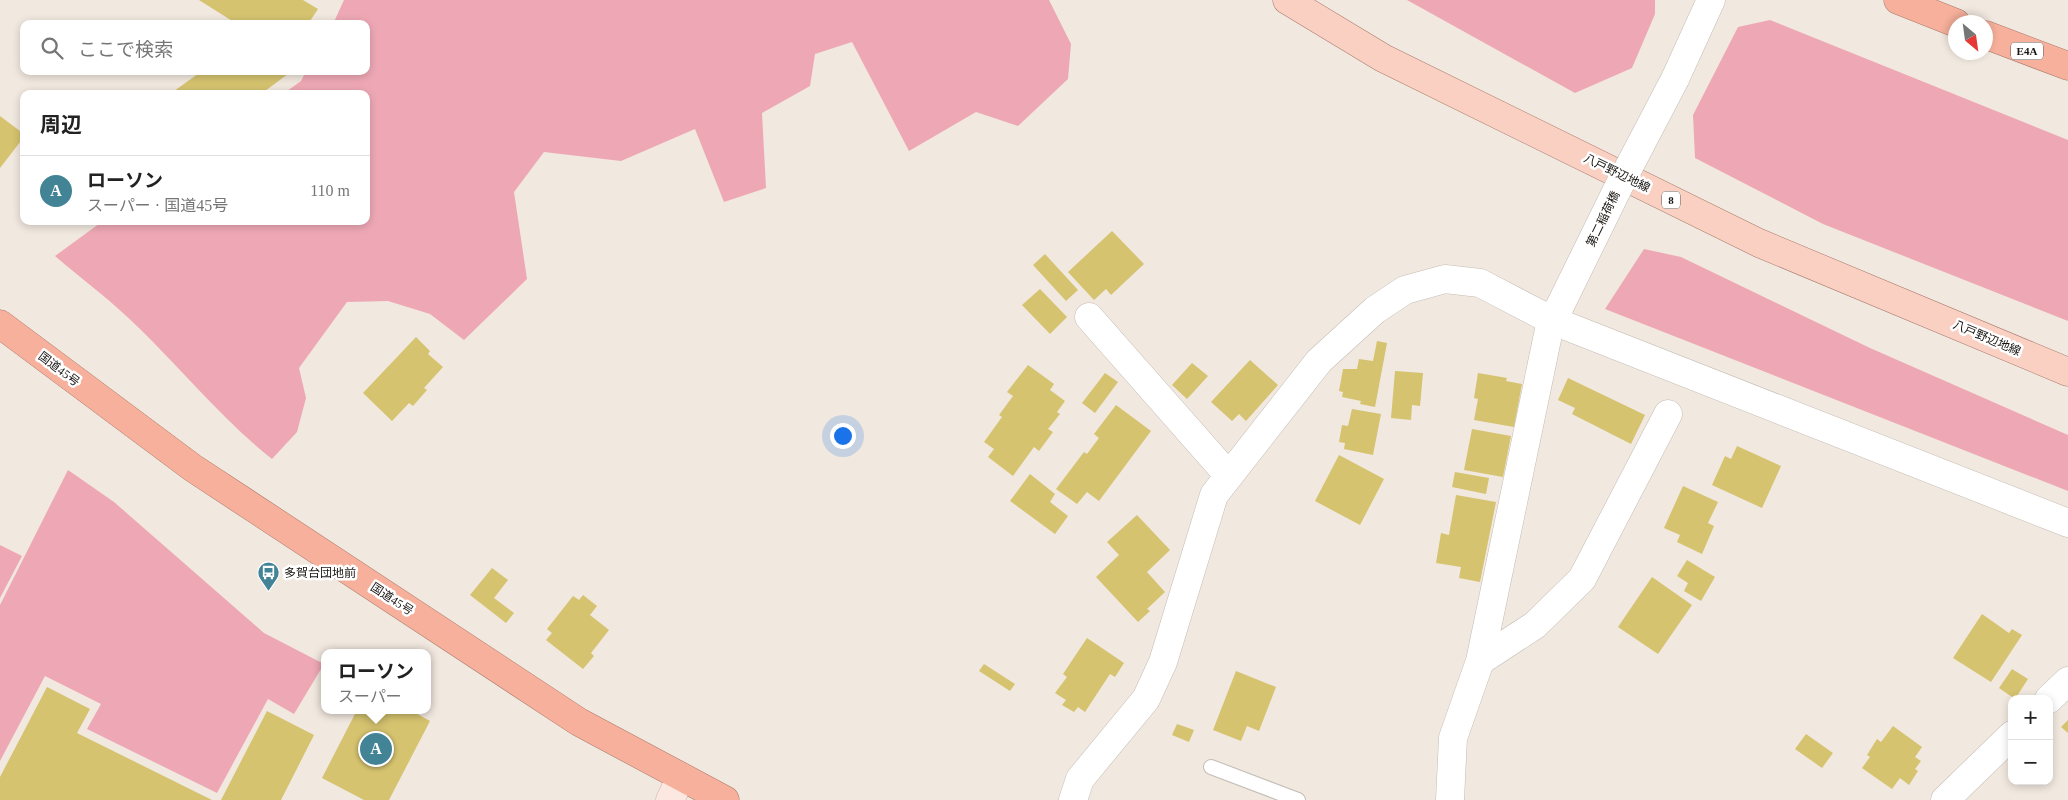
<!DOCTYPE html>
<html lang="ja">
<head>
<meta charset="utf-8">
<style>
	body { margin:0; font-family:"Times New Roman","Noto Sans JP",serif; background:#f2f2f2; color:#222 }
	.controls { position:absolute; right:15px; bottom:15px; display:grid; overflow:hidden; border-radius:10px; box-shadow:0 2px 8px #0003 }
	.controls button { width:45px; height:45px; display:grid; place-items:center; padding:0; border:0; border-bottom:1px solid #e0e0e0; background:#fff; color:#222; font:25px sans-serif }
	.compass { position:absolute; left:1948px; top:15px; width:45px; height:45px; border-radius:50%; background:#fff; box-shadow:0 2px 8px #0003; rotate:151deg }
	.you { position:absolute; left:842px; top:435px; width:18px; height:18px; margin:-12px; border:4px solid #fff; border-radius:50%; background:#1a73e8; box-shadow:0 0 0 8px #1a73e833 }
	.badge { display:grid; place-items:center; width:32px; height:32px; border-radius:50%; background:#428396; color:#fff; font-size:16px; font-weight:700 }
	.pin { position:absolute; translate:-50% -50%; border:2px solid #fff; box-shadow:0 1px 5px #0006 }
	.popup { position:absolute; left:321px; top:649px; width:110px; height:65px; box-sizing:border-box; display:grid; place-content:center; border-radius:10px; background:#fff; filter:drop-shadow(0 1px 4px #0005); font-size:16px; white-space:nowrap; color:#767676 }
	.popup b { font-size:19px; color:#222 }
	.popup::after { content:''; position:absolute; left:50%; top:100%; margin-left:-10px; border:10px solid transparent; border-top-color:#fff }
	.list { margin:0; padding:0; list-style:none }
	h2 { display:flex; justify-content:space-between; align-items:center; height:65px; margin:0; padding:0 20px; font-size:21px }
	h2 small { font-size:16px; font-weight:400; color:#767676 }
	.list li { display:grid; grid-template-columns:32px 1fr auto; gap:15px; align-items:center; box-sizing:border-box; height:70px; padding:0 20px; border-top:1px solid #e0e0e0 }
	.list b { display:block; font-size:19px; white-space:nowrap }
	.list p { margin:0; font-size:16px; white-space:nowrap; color:#767676 }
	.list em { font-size:16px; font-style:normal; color:#767676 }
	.icon { flex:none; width:28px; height:28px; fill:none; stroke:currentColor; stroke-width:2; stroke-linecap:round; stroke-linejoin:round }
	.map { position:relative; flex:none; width:2068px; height:800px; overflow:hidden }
	.search { position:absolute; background:#fff; box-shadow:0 2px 8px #0003; left:20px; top:20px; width:350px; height:55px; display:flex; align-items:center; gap:12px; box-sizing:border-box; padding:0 18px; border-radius:10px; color:#767676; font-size:19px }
	.panel { position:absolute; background:#fff; box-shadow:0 2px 8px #0003; left:20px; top:90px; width:350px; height:135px; border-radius:10px }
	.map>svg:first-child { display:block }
	.green { fill:#eea8b5 }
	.building { fill:#d5c36f }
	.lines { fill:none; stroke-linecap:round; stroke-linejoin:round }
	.lane-casing { stroke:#c4bcb4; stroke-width:16 }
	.street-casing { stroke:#c4bcb4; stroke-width:29 }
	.secondary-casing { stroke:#c4bcb4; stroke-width:29 }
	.primary-casing { stroke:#a97a6b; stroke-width:29 }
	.highway-casing { stroke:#a97a6b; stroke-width:29 }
	.lane { stroke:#fff; stroke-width:14 }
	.street { stroke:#fff; stroke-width:28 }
	.secondary { stroke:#fde7e1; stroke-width:28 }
	.primary { stroke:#fad0c3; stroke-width:28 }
	.highway { stroke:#f7b09b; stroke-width:28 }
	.street-bridge-casing { stroke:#c4bcb4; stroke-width:29; stroke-linecap:butt }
	.street-bridge { stroke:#fff; stroke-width:28 }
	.labels { text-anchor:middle; stroke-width:5; stroke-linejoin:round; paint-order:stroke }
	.shield { fill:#fff; stroke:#5d5b59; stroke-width:1 }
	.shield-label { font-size:11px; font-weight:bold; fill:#181512 }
	.street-label { font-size:12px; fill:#181512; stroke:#fff }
	.poi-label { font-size:12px; fill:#181512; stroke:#fff; text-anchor:start }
</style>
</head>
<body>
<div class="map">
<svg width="2068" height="800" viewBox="0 0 2068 800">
	<rect width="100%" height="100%" fill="#f1e8df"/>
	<path class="green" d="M344,0H1049L1071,44L1068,79L1018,126L976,112L909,151L852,42L815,54L810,86L762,113L766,188L724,202L695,129L621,161L544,152L514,192L527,279L464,340L430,314L388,301L347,302L299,368L306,398L297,432L272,459C224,421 183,371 139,328C113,302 83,280 55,256L103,221H366V94H283L301,81L306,71H366V24H333Z
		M1407,0H1655V14L1632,68L1575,93Z
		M1770,20L2068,140V321L1823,224L1695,158L1693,115L1738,27Z
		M1644,249L1681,257L1870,348L2068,435V491L1605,309Z
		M68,470L114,502L264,633L324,664L294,714L268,699L217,793L87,729L101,704L45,676L0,761V605Z
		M0,545L22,556L0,598Z"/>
	<path class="building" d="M199,0H303L318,9L308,24H237Z
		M202,71H292L261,94H170Z
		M0,116L24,134V137L0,168Z
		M1112,231L1144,264L1111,295L1106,289L1094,300L1068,272Z
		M1045,254L1078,290L1066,301L1033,265Z
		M1040,289L1067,317L1050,334L1022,305Z
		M416,337L430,351L428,354L443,367L424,388L427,390L413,406L409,403L392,421L363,393Z
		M1377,341L1387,343L1375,407L1360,404L1361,401L1342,397L1343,392L1339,391L1343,369H1357L1359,359L1373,361Z
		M1250,360L1278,385L1246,421L1239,414L1232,421L1211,402Z
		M1192,363L1208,376L1187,399L1172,385Z
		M1028,365L1054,384L1050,390L1065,401L1057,412L1060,414L1048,429L1053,432L1039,451L1034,447L1013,476L988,457L994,449L984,442L1002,417L999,415L1013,396L1007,392Z
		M1395,371L1423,373L1420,406L1412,405L1411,420L1391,418Z
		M1105,373L1118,382L1095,413L1082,403Z
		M1478,373L1507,378L1506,381L1522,384L1514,427L1474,420L1478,399L1474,398Z
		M1568,378L1645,415L1631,444L1572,414L1575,408L1558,400Z
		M1116,405L1151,431L1099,501L1087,492L1077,504L1056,489L1084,452L1087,454L1099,438L1094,434Z
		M1352,409L1381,414L1373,455L1344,449L1345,443L1339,442L1342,425L1348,426Z
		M1472,429L1511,436L1503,477L1464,470Z
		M1737,446L1781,466L1762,508L1712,485L1725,456L1731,459Z
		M1339,455L1384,479L1360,525L1315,501Z
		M1455,472L1489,478L1486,494L1452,487Z
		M1030,474L1055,494L1050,502L1068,516L1055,534L1010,501Z
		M1683,486L1718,502L1708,523L1714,526L1702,554L1677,542L1680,535L1664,528Z
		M1456,495L1496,502L1480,582L1459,578L1461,567L1436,563L1441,533L1449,535Z
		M1137,515L1170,550L1147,572L1165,592L1147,609L1150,611L1138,622L1096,577L1119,555L1107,542Z
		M1687,560L1715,577L1701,601L1684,591L1688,583L1677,576Z
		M492,568L508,580L494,598L514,613L506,623L470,595Z
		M1652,577L1692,605L1658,654L1618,627Z
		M583,595L597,606L590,615L609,630L591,653L594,656L583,669L546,640L552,633L547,629L573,596L579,600Z
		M1982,614L2009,633L2012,629L2022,635L1991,682L1953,658Z
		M1087,638L1124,663L1115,677L1110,674L1085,712L1078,707L1074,712L1062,705L1066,700L1055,693L1067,677L1063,674Z
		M984,664L1015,684L1010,691L979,671Z
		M2012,669L2028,679L2015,699L1999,688Z
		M1236,671L1276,687L1259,731L1247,726L1241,741L1213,730Z
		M47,687L90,709L77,733L212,800H0V777Z
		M357,710H410L430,721L389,800H364L322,778Z
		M267,711L314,735L281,800H221Z
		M2068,720V733L2061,727Z
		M1177,724L1194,730L1189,742L1172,735Z
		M1893,726L1922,747L1915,757L1921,761L1915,769L1918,771L1909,785L1900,778L1892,789L1862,768L1870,757L1867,755L1877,739L1881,742Z
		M1806,734L1833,753L1822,768L1795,749Z"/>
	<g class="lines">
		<defs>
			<path id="lane" d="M1211,767L1298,800"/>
			<path id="street" d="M1675,79L1711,0
				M1089,317L1229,476
				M1480,661L1535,625L1582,579L1668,414
				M2049,699L2068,681
				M1073,800L1080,779L1146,699L1163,662L1214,495L1319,361L1375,310L1405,290L1445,279L1480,283L1551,320L2068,523
				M1450,800L1453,738L1480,661L1551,320L1560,306
				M1945,800L2012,735"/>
			<path id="secondary" d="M670,800L681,777"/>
			<path id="primary" d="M1287,0L1383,58L1759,243L2068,372"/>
			<path id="highway" d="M1898,0L1956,23
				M1986,35L2068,66
				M0,324L193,468L579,722L725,800"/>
		</defs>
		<use href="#lane" class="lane-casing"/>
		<use href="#street" class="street-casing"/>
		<use href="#secondary" class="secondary-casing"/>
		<use href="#primary" class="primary-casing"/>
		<use href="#highway" class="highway-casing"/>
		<use href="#lane" class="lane"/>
		<use href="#street" class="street"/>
		<use href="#secondary" class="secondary"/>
		<use href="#primary" class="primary"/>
		<use href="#highway" class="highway"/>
		<defs>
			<path id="street-bridge" d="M1560,306L1619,186L1675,79"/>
		</defs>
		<use href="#street-bridge" class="street-bridge-casing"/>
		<use href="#street-bridge" class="street-bridge"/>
	</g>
	<defs>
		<symbol id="bus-pin" viewBox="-11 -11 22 30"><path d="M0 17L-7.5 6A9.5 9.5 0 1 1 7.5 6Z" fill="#428396" stroke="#fff"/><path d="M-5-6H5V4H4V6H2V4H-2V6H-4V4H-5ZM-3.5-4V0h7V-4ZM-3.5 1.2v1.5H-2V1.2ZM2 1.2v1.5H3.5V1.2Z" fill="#fff"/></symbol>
	</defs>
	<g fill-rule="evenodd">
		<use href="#bus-pin" x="256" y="560" width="25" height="34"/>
	</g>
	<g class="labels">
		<g class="shield">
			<rect x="2011" y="42.5" width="32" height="17" rx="4"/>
			<rect x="1662" y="191.5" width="18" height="17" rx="4"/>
		</g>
		<g class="shield-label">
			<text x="2027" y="55">E4A</text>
			<text x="1671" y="204">8</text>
		</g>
		<g class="street-label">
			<text transform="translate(1617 173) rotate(26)" y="4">八戸野辺地線</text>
			<text transform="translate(1603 219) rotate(-64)" y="4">第二稲荷橋</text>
			<text transform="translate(1987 338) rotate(23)" y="4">八戸野辺地線</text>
			<text transform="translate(59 369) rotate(37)" y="4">国道45号</text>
			<text transform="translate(392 599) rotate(33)" y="4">国道45号</text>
		</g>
		<g class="poi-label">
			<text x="284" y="577">多賀台団地前</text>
		</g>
	</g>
</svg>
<div class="controls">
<button>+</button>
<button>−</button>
</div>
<svg class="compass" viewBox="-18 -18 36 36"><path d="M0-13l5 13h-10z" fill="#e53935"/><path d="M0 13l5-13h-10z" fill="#767676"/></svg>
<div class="you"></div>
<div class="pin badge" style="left:376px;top:749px">A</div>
<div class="popup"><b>ローソン</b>スーパー</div>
<div class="search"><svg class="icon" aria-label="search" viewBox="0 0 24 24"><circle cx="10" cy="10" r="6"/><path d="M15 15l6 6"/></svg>ここで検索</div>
<section class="panel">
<h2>周辺<small></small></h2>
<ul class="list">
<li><span class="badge">A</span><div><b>ローソン</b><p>スーパー · 国道45号</p></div><em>110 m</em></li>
</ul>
</section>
</div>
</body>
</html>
